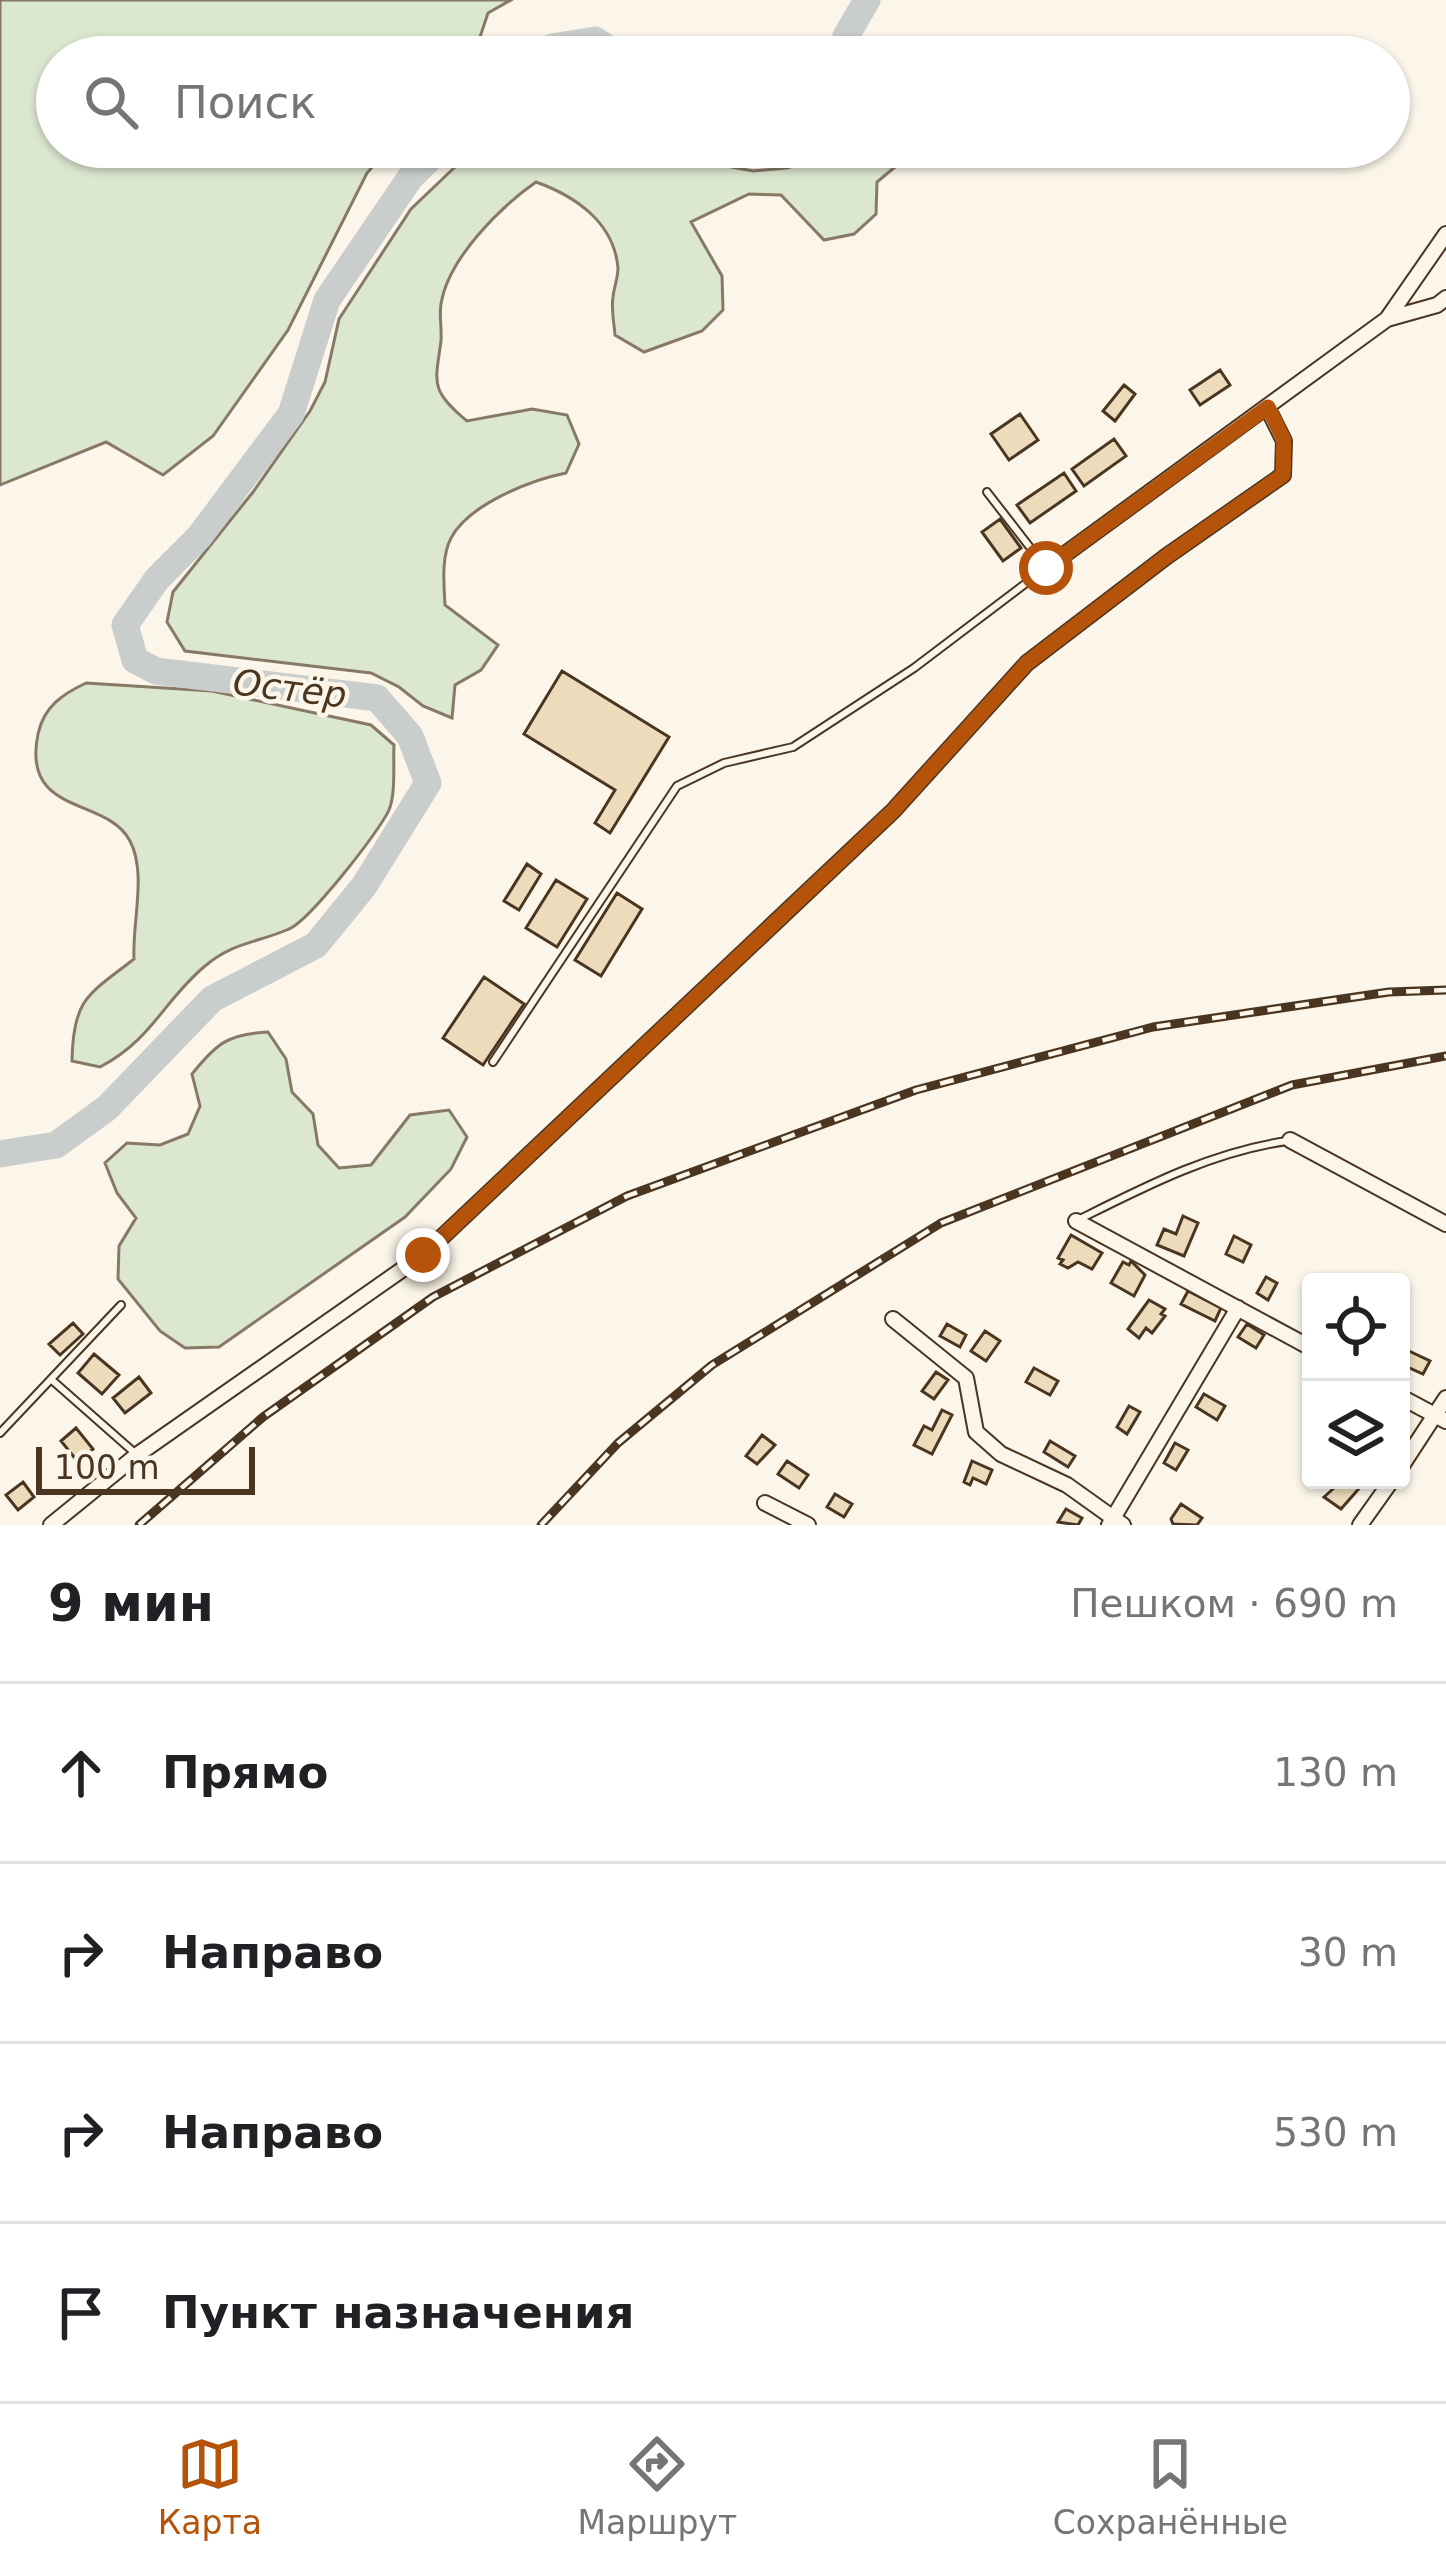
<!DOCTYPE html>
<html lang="ru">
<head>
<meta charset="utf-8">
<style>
	body { margin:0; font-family:"DejaVu Sans",sans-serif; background:#f2f2f2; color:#202124 }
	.controls { position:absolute; right:36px; bottom:36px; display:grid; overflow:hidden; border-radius:12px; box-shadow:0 3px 9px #0004 }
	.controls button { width:108px; height:108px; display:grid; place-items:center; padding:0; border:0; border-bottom:3px solid #e0e0e0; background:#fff; color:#202124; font:60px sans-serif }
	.scale { position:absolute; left:36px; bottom:30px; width:219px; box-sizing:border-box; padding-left:12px; border:6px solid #4a3520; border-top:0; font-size:33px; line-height:42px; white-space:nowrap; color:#4a3520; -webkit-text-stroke:9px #fbf6e9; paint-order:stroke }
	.stop { position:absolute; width:36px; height:36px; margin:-27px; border:9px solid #b45309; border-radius:50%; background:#fff }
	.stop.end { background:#b45309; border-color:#fff; box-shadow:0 3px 12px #0008 }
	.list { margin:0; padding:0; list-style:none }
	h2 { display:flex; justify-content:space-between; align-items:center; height:156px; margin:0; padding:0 48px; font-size:51px }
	h2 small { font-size:39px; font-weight:400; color:#757577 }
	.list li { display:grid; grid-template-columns:78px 1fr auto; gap:36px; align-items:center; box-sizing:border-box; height:180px; padding:0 48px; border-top:3px solid #e0e0e0 }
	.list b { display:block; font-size:45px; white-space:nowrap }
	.list em { font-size:39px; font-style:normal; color:#757577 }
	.icon { flex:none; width:66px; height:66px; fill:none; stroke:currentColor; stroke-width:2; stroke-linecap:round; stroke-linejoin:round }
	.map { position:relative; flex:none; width:1446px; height:1525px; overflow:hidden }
	.search { position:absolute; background:#fff; box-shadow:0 3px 9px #0004; left:36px; right:36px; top:36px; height:132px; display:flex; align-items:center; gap:30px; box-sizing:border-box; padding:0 42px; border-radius:66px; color:#757577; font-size:45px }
	.sheet { height:876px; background:#fff }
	nav { display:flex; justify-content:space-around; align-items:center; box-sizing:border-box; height:168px; border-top:3px solid #e0e0e0; background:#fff; font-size:33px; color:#757577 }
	nav a { display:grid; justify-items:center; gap:6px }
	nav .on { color:#b45309 }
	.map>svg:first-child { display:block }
	.green { fill:#dce7d0; stroke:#887966; stroke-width:3 }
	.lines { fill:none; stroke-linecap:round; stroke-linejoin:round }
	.river { stroke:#c9cecd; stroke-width:27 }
	.building { fill:#ecdcbc; stroke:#4a3520; stroke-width:3 }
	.service-casing { stroke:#4a3520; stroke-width:10 }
	.minor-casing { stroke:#4a3520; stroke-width:18 }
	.service { stroke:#fbf6e9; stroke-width:6 }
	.minor { stroke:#fbf6e9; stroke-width:14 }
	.rail-casing { stroke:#4a3520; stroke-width:9 }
	.rail { stroke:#fbf6e9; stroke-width:4.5; stroke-dasharray:14; stroke-linecap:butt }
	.route { stroke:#b45309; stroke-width:15 }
	.labels { text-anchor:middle; stroke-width:9; stroke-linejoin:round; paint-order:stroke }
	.water-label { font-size:36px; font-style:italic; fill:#4a3520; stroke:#fbf6e9 }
</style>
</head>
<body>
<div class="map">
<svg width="1446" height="1525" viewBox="0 0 1446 1525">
	<rect width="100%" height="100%" fill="#fbf6e9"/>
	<path class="green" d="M0,0H511L488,13L476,49L469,57H57V147H390L367,173L288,330L213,436L163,475L106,442L0,485Z
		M476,147H690L721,165L753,171L787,168L856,147H919L877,182L876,214L854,234L824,240L781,195L749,194L691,222L722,276L723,310L702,331L644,352L615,335C614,322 611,309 613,297C614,287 618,278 618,268C614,222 575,196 536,182C500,207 448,259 441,304C439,316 442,328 441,341C435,384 430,390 467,421L532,409L567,415L579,444L566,473C531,480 469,504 451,538C441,557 444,585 445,605L498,645L481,670L455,685L452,718L423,706L399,687L371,673L185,651L167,622L173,592L253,492L310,411L325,382L339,319L411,209Z
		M86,683L212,691L371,725L394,745C393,764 396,793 389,810C379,832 309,921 289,929C257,943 233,942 205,966C163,1001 153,1039 100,1067L72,1061C73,998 88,995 134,959C132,922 147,873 130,841C107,796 21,817 38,734C44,706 63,694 86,683Z
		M268,1032L286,1059L292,1092L313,1114L318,1145L339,1168L371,1165L410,1115L449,1110L467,1137L451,1169L405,1217L219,1347L185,1348L160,1331L118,1279L119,1246L136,1218L117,1193L105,1163L127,1143L160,1145L188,1134L200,1106L192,1074C217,1043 228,1034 268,1032Z"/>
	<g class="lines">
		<path class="river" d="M539,57L552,47L595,40L621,57
			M843,57L846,36L867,0
			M0,1154L56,1145L107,1108L212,999L316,945L364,886L428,783L410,736L377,698L156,671L135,660L125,625L157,579L199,537L291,414L327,300L410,178L441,147"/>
	</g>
	<path class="building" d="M1220,370L1230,385L1200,405L1190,390Z
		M1124,385L1135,394L1115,421L1103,411Z
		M1020,414L1038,440L1009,460L991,434Z
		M1114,439L1126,456L1084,486L1072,469Z
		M1064,473L1076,491L1030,523L1017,505Z
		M1000,519L1021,548L1003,561L982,532Z
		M562,671L669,737L610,833L595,823L615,790L524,734Z
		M527,864L541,874L519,910L504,901Z
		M556,880L587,899L557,947L526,928Z
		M617,893L642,909L601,976L575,960Z
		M484,977L524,1004L483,1065L443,1038Z
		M1183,1216L1198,1223L1184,1256L1157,1245L1164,1229L1176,1234Z
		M1071,1235L1102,1253L1092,1269L1078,1262L1068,1268L1060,1264L1063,1260L1058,1258Z
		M1234,1236L1251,1245L1243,1262L1226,1254Z
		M1131,1261L1145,1275L1134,1296L1111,1283L1123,1262L1129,1265Z
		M1266,1277L1277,1283L1268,1300L1257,1293Z
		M1188,1291L1221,1308L1215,1321L1181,1304Z
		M1149,1300L1165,1309L1161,1314L1165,1316L1152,1333L1146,1328L1139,1338L1128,1329Z
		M73,1323L83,1334L60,1355L49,1344Z
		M947,1324L966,1335L960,1347L940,1336Z
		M1247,1324L1264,1335L1256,1348L1238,1337Z
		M985,1331L1000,1341L986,1361L971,1351Z
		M1409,1351L1430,1361L1423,1374L1403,1365Z
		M94,1354L119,1375L102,1394L78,1373Z
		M1034,1368L1058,1381L1050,1395L1026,1382Z
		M936,1372L948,1380L934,1399L922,1391Z
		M139,1377L151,1393L125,1413L113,1398Z
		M1204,1394L1225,1406L1217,1420L1196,1407Z
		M1129,1406L1140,1412L1127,1434L1117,1427Z
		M942,1410L952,1415L932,1454L914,1445L924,1426L932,1430Z
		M76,1428L93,1449L78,1462L61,1441Z
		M762,1435L775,1445L757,1464L746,1456Z
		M1050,1441L1075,1456L1068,1467L1044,1452Z
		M1175,1443L1188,1450L1176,1470L1164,1463Z
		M787,1461L808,1475L799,1488L778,1474Z
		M972,1461L992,1470L986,1484L973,1478L970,1485L964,1482Z
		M1343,1480L1363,1484L1341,1509L1324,1497Z
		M23,1482L34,1497L18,1510L6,1495Z
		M835,1494L852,1504L844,1517L827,1507Z
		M1181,1504L1202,1518L1197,1525L1173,1524L1171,1519Z
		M1066,1509L1082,1518L1078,1525L1058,1522Z"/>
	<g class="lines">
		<defs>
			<path id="service" d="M493,1062L677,786L724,763L793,747L914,668L1046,568L987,492
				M1076,1221C1144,1187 1211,1152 1287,1141
				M53,1381L136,1454
				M0,1433L121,1305"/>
			<path id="minor" d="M1387,319L1437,305L1446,298
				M1046,568L1387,319L1446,234
				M1290,1140L1446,1224
				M1076,1221L1311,1348
				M893,1319L966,1378L976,1432L1001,1454L1067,1485L1123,1525
				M1401,1397L1446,1421
				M1401,1467L1446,1398
				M765,1503L808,1525
				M51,1525L137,1455L423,1255L893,811L1027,663L1167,556L1283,475L1284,441L1267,407
				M1109,1525L1238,1308
				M1360,1525L1392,1480"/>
		</defs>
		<use href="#service" class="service-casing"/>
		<use href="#minor" class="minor-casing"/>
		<use href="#service" class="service"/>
		<use href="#minor" class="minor"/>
		<defs>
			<path id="rail" d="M139,1525L263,1417L433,1297L627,1196L916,1090L1153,1027L1389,992L1446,990
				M541,1525L618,1443L712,1365L941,1223L1292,1085L1446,1056"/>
		</defs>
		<use href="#rail" class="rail-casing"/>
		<use href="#rail" class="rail"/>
	</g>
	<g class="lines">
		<path class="route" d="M423,1255L893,811L1027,663L1167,556L1283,475L1284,440L1268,407L1046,568"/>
	</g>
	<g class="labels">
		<g class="water-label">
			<text transform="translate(290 688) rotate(7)" y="13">Остёр</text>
		</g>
	</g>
</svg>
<div class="controls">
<button><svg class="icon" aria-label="locate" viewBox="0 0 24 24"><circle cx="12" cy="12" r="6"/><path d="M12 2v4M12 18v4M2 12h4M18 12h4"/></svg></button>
<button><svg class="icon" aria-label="layers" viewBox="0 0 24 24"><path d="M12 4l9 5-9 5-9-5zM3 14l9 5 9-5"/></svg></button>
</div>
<div class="scale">100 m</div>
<div class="stop" style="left:1046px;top:568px"></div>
<div class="stop end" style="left:423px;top:1255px"></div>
<div class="search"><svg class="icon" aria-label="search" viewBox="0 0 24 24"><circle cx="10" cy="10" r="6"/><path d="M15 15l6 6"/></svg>Поиск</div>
</div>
<section class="sheet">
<h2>9 мин<small>Пешком · 690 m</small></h2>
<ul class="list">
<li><svg class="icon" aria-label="ahead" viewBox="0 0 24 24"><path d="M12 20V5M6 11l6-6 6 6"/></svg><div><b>Прямо</b></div><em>130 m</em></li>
<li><svg class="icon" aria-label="right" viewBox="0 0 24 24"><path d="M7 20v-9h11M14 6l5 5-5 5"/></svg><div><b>Направо</b></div><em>30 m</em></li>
<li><svg class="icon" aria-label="right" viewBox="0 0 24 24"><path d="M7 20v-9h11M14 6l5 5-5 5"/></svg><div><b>Направо</b></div><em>530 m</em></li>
<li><svg class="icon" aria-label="arrive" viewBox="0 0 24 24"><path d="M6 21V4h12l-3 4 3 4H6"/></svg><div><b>Пункт назначения</b></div></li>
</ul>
</section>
<nav>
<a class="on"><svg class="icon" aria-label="map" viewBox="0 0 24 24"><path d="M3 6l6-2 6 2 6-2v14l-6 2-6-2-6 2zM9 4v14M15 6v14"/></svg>Карта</a>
<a><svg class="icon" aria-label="directions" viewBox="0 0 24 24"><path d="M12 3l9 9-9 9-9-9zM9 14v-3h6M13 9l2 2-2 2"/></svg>Маршрут</a>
<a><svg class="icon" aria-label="saved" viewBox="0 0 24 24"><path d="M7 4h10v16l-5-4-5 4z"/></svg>Сохранённые</a>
</nav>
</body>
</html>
